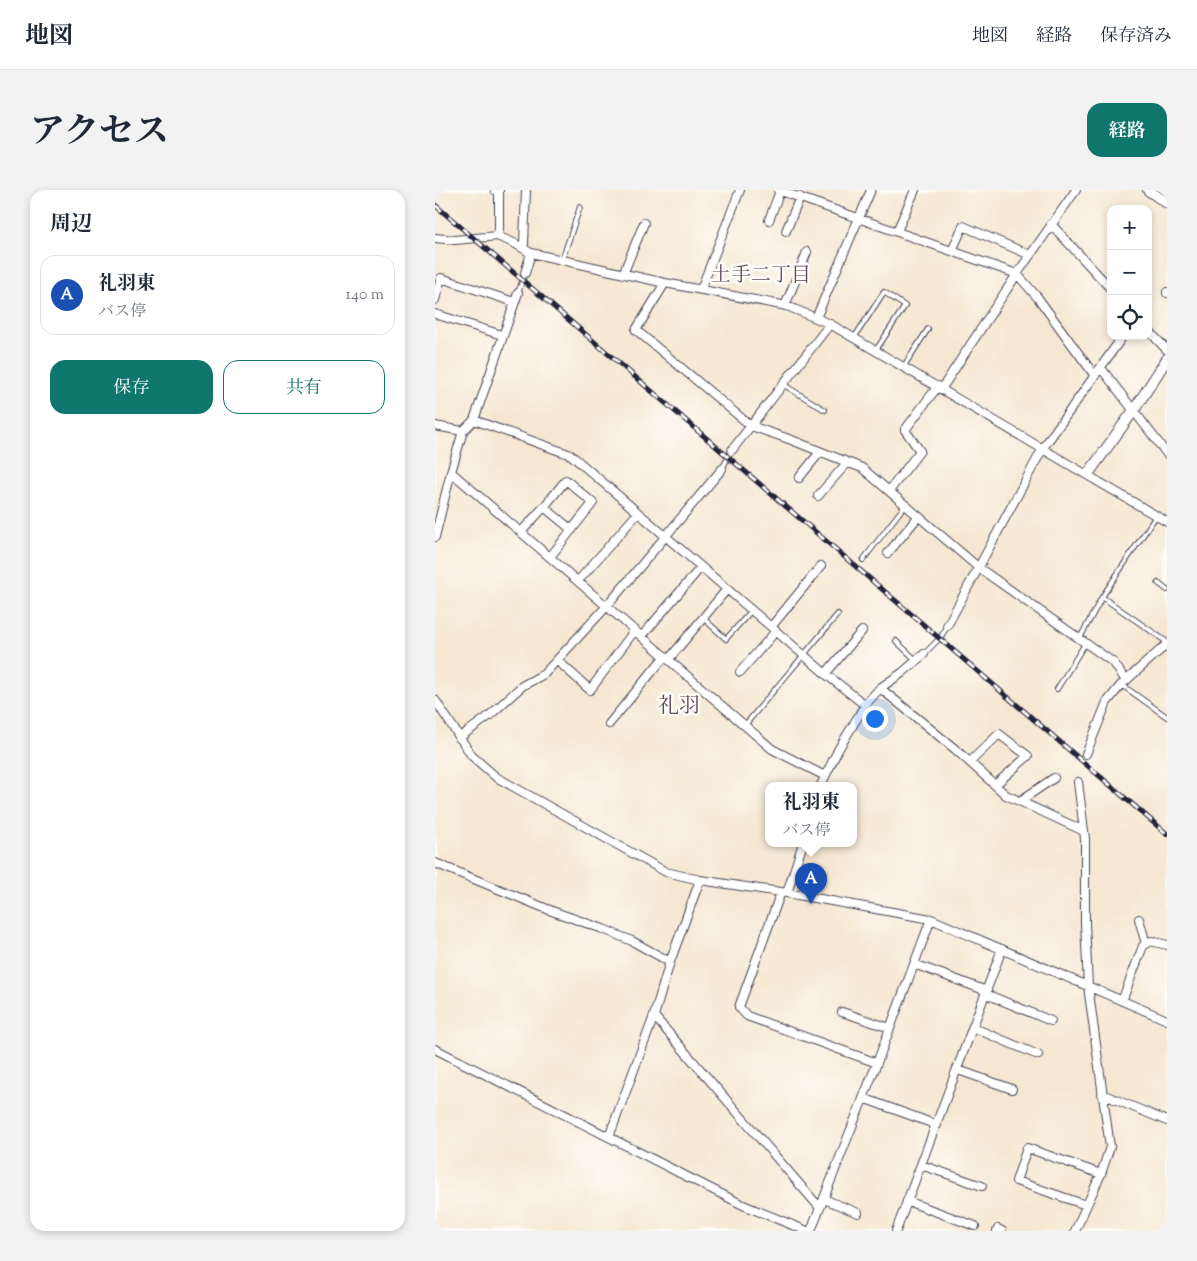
<!DOCTYPE html>
<html lang="ja">
<head>
<meta charset="utf-8">
<style>
	body { margin:0; font-family:"Sorts Mill Goudy","Noto Serif JP",serif; background:#f2f2f3; color:#1f2937 }
	.controls { position:absolute; right:15px; top:15px; display:grid; overflow:hidden; border-radius:10px; box-shadow:0 2px 8px #0003 }
	.controls button { width:45px; height:45px; display:grid; place-items:center; padding:0; border:0; border-bottom:1px solid #e0e1e3; background:#fff; color:#1f2937; font:25px sans-serif }
	.you { position:absolute; left:439px; top:528px; width:18px; height:18px; margin:-12px; border:4px solid #fff; border-radius:50%; background:#1a73e8; box-shadow:0 0 0 8px #1a73e833 }
	.badge { display:grid; place-items:center; width:32px; height:32px; border-radius:50%; background:#0f766e; color:#fff; font-size:16px; font-weight:700 }
	.pin { position:absolute; translate:-50% -41px; filter:drop-shadow(0 1px 2px #0008) }
	.pin::after { content:''; position:absolute; top:26px; width:18px; height:15px; background:inherit; clip-path:polygon(0 0,100% 0,50% 100%) }
	.popup { position:absolute; left:330px; top:592px; width:92px; height:65px; box-sizing:border-box; display:grid; place-content:center; border-radius:10px; background:#fff; filter:drop-shadow(0 1px 4px #0005); font-size:16px; white-space:nowrap; color:#747a83 }
	.popup b { font-size:19px; color:#1f2937 }
	.popup::after { content:''; position:absolute; left:50%; top:100%; margin-left:-10px; border:10px solid transparent; border-top-color:#fff }
	.list { margin:0; padding:0; list-style:none }
	h2 { display:flex; justify-content:space-between; align-items:center; height:65px; margin:0; padding:0 20px; font-size:21px }
	h2 small { font-size:16px; font-weight:400; color:#747a83 }
	.list li { display:grid; grid-template-columns:32px 1fr auto; gap:15px; align-items:center; box-sizing:border-box; height:80px; margin:0 10px 10px; padding:0 10px; border:1px solid #e0e1e3; border-radius:15px }
	.list b { display:block; font-size:19px; white-space:nowrap }
	.list p { margin:0; font-size:16px; white-space:nowrap; color:#747a83 }
	.list em { font-size:16px; font-style:normal; color:#747a83 }
	.actions { display:flex; gap:10px; padding:15px 20px }
	.actions a { flex:1; padding:11px 0; border:1px solid #0f766e; border-radius:15px; text-align:center; font-size:18px; color:#0f766e }
	.actions .main { background:#0f766e; color:#fff }
	.icon { flex:none; width:28px; height:28px; fill:none; stroke:currentColor; stroke-width:2; stroke-linecap:round; stroke-linejoin:round }
	.map { position:relative; flex:none; width:732px; height:1041px; overflow:hidden; border-radius:15px }
	header { display:flex; align-items:center; gap:30px; box-sizing:border-box; height:70px; padding:0 25px; background:#fff; border-bottom:1px solid #e0e1e3 }
	header strong { font-size:24px }
	nav { display:flex; gap:28px; margin-inline-start:auto; font-size:18px }
	.intro { display:flex; align-items:center; justify-content:space-between; box-sizing:border-box; height:120px; padding:0 30px }
	h1 { margin:0; font-size:35px }
	.button { padding:12px 22px; border-radius:15px; background:#0f766e; color:#fff; font-size:18px; font-weight:700 }
	main { display:flex; gap:30px; padding:0 30px }
	aside { flex:1; background:#fff; border-radius:15px; box-shadow:0 2px 8px #0003 }
	.map>svg:first-child { display:block }
	.lines { fill:none; stroke-linecap:round; stroke-linejoin:round }
	.service-casing { stroke:#424052; stroke-width:6 }
	.minor-casing { stroke:#424052; stroke-width:10 }
	.tertiary-casing { stroke:#424052; stroke-width:12 }
	.service { stroke:#fff; stroke-width:4 }
	.minor { stroke:#fff; stroke-width:8 }
	.tertiary { stroke:#fff; stroke-width:10 }
	.rail-casing { stroke:#22223b; stroke-width:5 }
	.rail { stroke:#fdfcf7; stroke-width:3; stroke-dasharray:9; stroke-linecap:butt }
	.labels { text-anchor:middle; stroke-width:5; stroke-linejoin:round; paint-order:stroke }
	.neighbourhood-label { font-size:20px; fill:#634958; stroke:#fdfcf7 }
	.quarter-label { font-size:21px; fill:#634958; stroke:#fdfcf7 }
</style>
</head>
<body>
<header>
<strong>地図</strong>
<nav><a>地図</a><a>経路</a><a>保存済み</a></nav>
</header>
<div class="intro"><h1>アクセス</h1><a class="button">経路</a></div>
<main>
<aside>
<h2>周辺<small></small></h2>
<ul class="list">
<li><span class="badge" style="background:#1a4fb4">A</span><div><b>礼羽東</b><p>バス停</p></div><em>140 m</em></li>
</ul>
<div class="actions"><a class="main">保存</a><a>共有</a></div>
</aside>
<div class="map">
<svg width="732" height="1041" viewBox="0 0 732 1041">
	<rect width="100%" height="100%" fill="#fdfcf7"/>
	<filter id="ink" filterUnits="userSpaceOnUse"><feTurbulence type="fractalNoise" baseFrequency=".02" numOctaves="2"/><feDisplacementMap in="SourceGraphic" scale="10" xChannelSelector="R" yChannelSelector="G"/><feConvolveMatrix kernelMatrix="1 2 1 2 8 2 1 2 1" color-interpolation-filters="sRGB"/></filter>
	<filter id="wash" filterUnits="userSpaceOnUse"><feTurbulence type="fractalNoise" baseFrequency=".0096" numOctaves="4" result="noise"/><feDisplacementMap in="SourceGraphic" scale="20" xChannelSelector="R" yChannelSelector="G"/><feGaussianBlur stdDeviation="1.12" result="paint"/><feColorMatrix in="noise" values="0 0 0 0 0 0 0 0 0 0 0 0 0 0 0 0 0 1.4 0 .05"/><feComposite in="paint" operator="in"/></filter>
	<g filter="url(#wash)">
		<rect width="100%" height="100%" fill="#f6e7d2"/>
	</g>
	<g filter="url(#ink)">
		<g class="lines">
			<defs>
				<path id="service" d="M127,70L145,17
					M83,103L90,83
					M419,148L449,102L470,116L441,160
					M469,176L493,139
					M349,195L390,220
					M287,279L297,260
					M428,370L471,314
					M723,393L732,400
					M667,407L721,326
					M268,428L291,449L317,420
					M645,448L667,407L732,452
					M461,451L482,471
					M489,464L505,448L512,437
					M687,495L732,527
					M622,499L651,452
					M310,535L403,424"/>
				<path id="minor" d="M60,0L64,1V39L62,46
					M343,0L582,84L603,108L660,186
					M334,30L345,1
					M616,34L676,99
					M351,41L365,7
					M462,41L480,0
					M0,48L20,50L62,46L79,53L96,63L230,93L352,116L395,134L732,332
					M87,57L89,54L91,0
					M517,61L528,36L595,65
					M90,83L96,63
					M188,84L209,33
					M230,93L201,140L316,236L354,249L427,278L544,378L679,473L691,491
					M266,99L305,0
					M732,102V103
					M0,110L6,88L79,112
					M350,116L372,62
					M0,124L67,145
					M381,128L436,0
					M713,140L732,160
					M666,178L732,264
					M507,198L582,84L641,0
					M39,230L136,265L392,485L430,515
					M0,236L28,241
					M297,260L395,134
					M16,282L337,559L390,586
					M364,288L385,262
					M454,301L485,261L470,240L503,196
					M383,306L412,273
					M86,342L109,317
					M0,347L16,282L28,241L39,230L83,103
					M453,363L483,327
					M115,367L158,313L131,290L109,317L137,340
					M143,391L203,323
					M512,436L608,258L688,146
					M336,437L386,376
					M207,446L266,377
					M234,469L292,399
					M122,470L155,500L200,440
					M305,482L341,441
					M391,483L427,441
					M445,498L520,559L571,605L649,641
					M0,510L37,566L61,587L231,682L265,690L352,703L496,729L732,830
					M174,534L230,466
					M24,548L54,526L87,496L109,484L172,416L287,279
					M651,564L672,512L686,495L732,454
					M535,572L564,544L593,566L560,595
					M386,595L403,560L430,515L445,498L467,483L489,464
					M585,611L619,588
					M0,673L117,721L168,739L197,751L235,772
					M265,690L235,772L219,826L385,1018
					M346,702L304,817L312,826L442,873
					M352,703L368,653
					M704,729L711,754
					M479,774L552,801
					M551,804L616,831
					M687,811L708,756L716,751L732,755
					M407,822L455,838
					M539,838L603,865
					M0,859L308,1015L372,1041
					M523,880L577,899
					M667,904L732,931
					M428,908L502,935
					M174,947L219,826
					M486,975L547,996
					M389,1009L423,1023
					M472,1011L540,1036
					M651,1015L581,991L592,958L666,984
					M376,1041L442,873L496,729
					M461,1041L567,759
					M562,1041L563,1039L567,1041
					M640,1041L666,984L675,957L653,796L650,733V649L643,592"/>
				<path id="tertiary" d="M713,0L732,13
					M653,284L699,220L732,169"/>
			</defs>
			<use href="#service" class="service-casing"/>
			<use href="#minor" class="minor-casing"/>
			<use href="#tertiary" class="tertiary-casing"/>
			<use href="#service" class="service"/>
			<use href="#minor" class="minor"/>
			<use href="#tertiary" class="tertiary"/>
			<defs>
				<path id="rail" d="M0,15L732,644"/>
			</defs>
			<use href="#rail" class="rail-casing"/>
			<use href="#rail" class="rail"/>
		</g>
	</g>
	<g class="labels">
		<g class="neighbourhood-label">
			<text x="326" y="91">土手二丁目</text>
		</g>
		<g class="quarter-label">
			<text x="244" y="522">礼羽</text>
		</g>
	</g>
</svg>
<div class="controls">
<button>+</button>
<button>−</button>
<button><svg class="icon" aria-label="locate" viewBox="0 0 24 24"><circle cx="12" cy="12" r="6"/><path d="M12 2v4M12 18v4M2 12h4M18 12h4"/></svg></button>
</div>
<div class="you"></div>
<div class="pin badge" style="left:376px;top:714px;background:#1a4fb4">A</div>
<div class="popup"><b>礼羽東</b>バス停</div>
</div>
</main>
</body>
</html>
